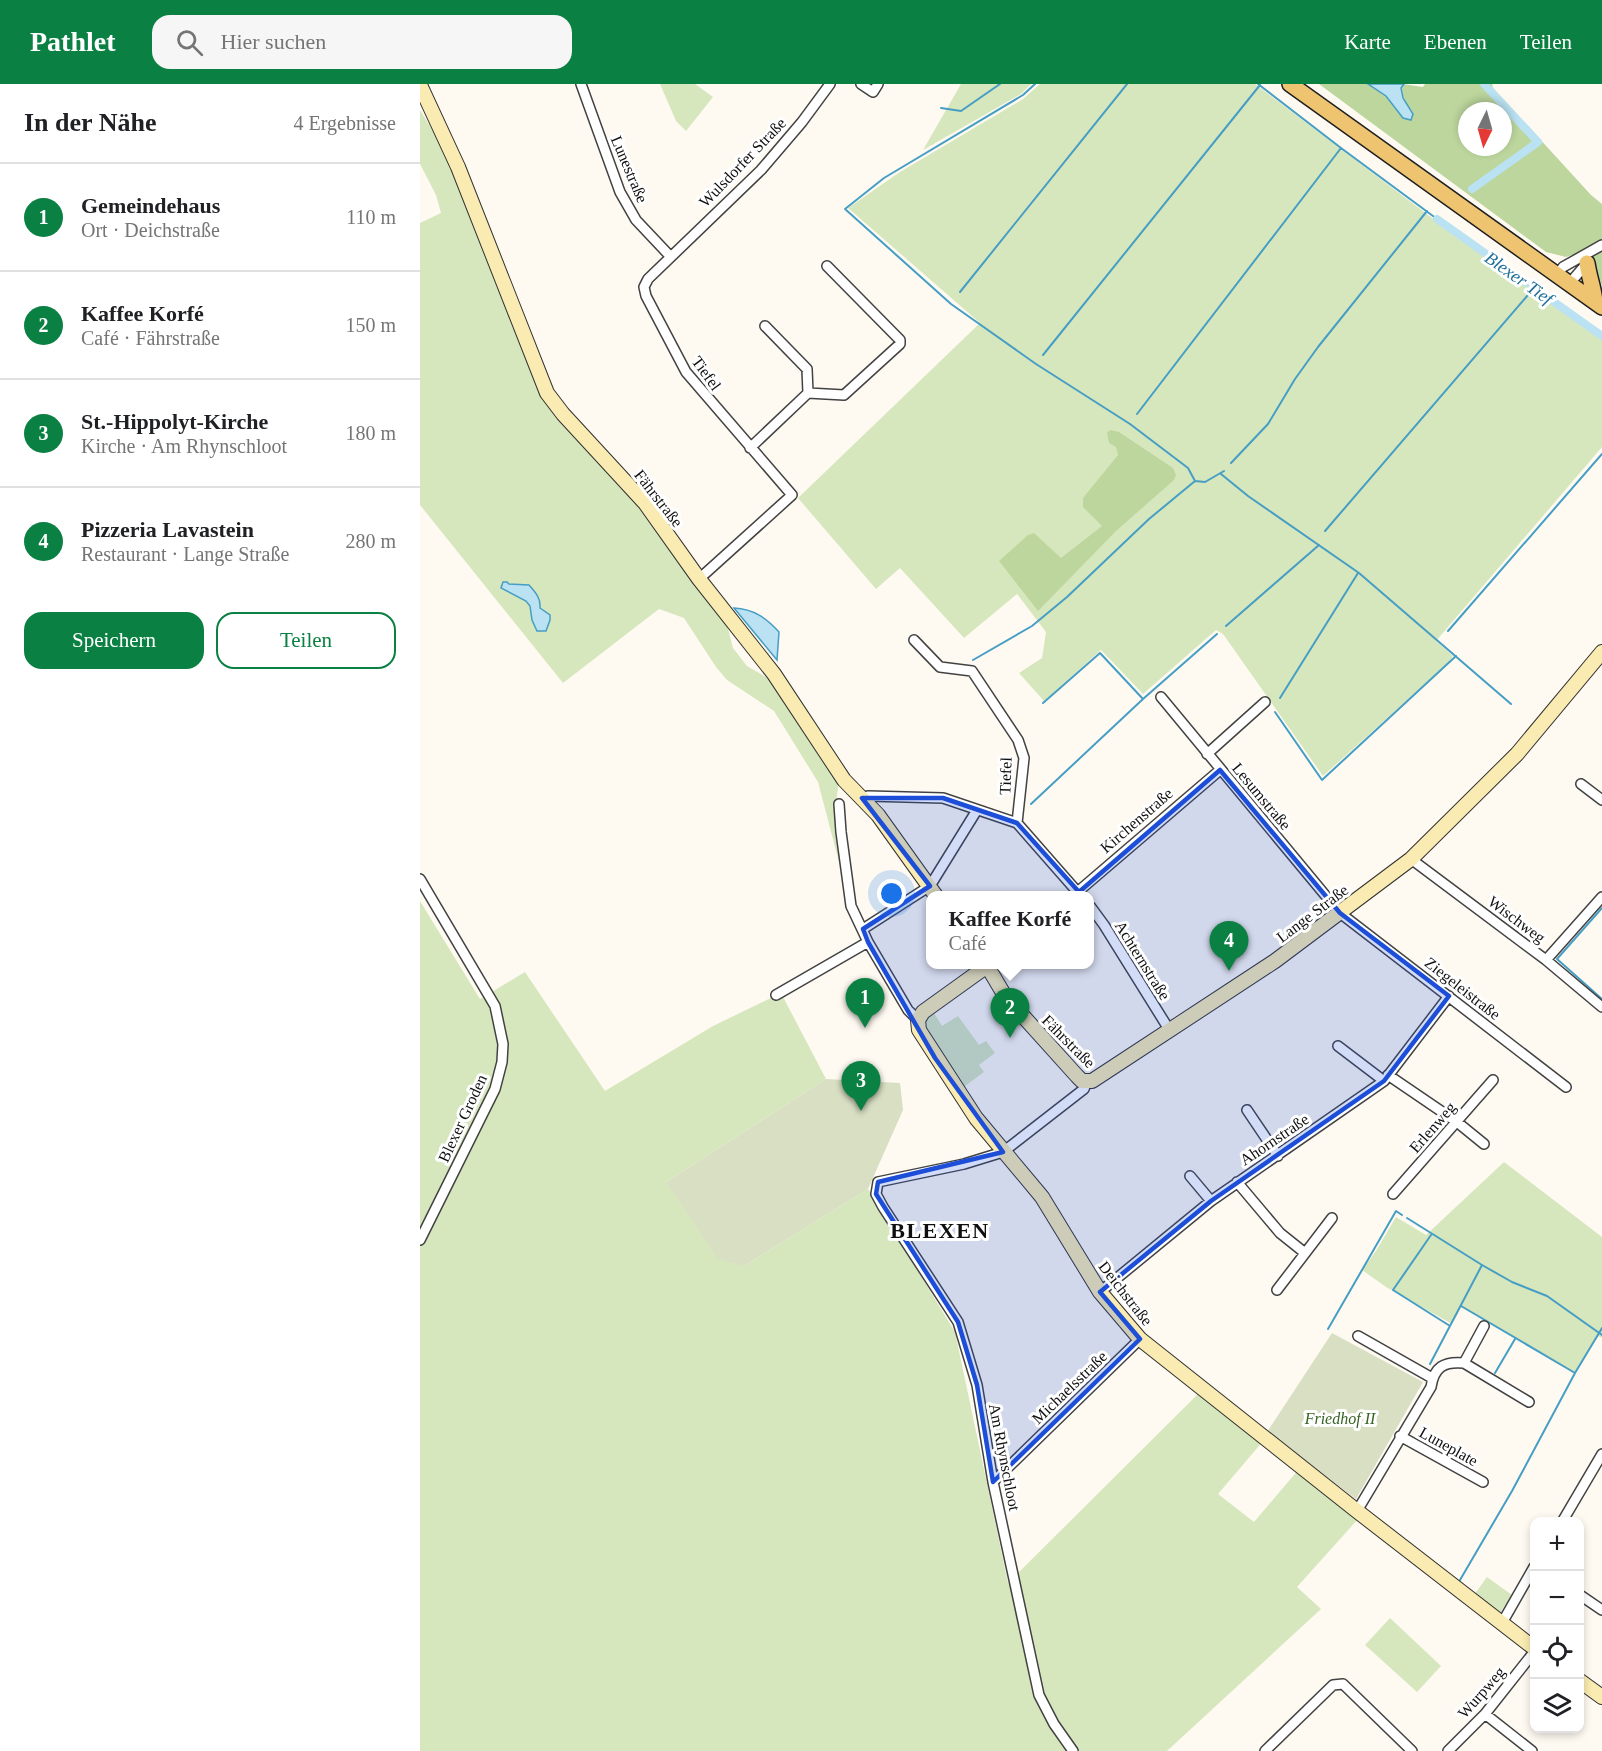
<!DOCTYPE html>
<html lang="de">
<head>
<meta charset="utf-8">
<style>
	body { margin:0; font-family:"Times New Roman",serif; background:#f6f6f6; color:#202124 }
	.controls { position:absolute; right:18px; bottom:18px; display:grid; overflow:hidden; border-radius:12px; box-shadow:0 3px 9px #0003 }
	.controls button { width:54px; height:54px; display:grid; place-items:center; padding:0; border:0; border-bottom:2px solid #e0e0e0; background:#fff; color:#202124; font:30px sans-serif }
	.compass { position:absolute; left:1038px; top:18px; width:54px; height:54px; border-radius:50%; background:#fff; box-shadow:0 3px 9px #0003; rotate:185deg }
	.you { position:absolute; left:472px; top:810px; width:21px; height:21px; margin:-15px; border:4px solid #fff; border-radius:50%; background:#1a73e8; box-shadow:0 0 0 9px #1a73e833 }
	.badge { display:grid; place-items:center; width:39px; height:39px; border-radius:50%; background:#0b8043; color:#fff; font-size:20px; font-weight:700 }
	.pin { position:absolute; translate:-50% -50px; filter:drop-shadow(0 2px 3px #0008) }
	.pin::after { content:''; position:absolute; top:32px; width:21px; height:18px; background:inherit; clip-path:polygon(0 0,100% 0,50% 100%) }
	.popup { position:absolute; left:506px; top:807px; width:168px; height:78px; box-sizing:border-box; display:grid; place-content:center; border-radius:12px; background:#fff; filter:drop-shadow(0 2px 4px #0005); font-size:20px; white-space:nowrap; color:#757577 }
	.popup b { font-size:22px; color:#202124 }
	.popup::after { content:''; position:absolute; left:50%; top:100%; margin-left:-12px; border:12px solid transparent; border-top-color:#fff }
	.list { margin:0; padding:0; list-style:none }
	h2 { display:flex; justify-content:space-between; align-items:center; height:78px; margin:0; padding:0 24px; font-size:26px }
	h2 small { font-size:20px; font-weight:400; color:#757577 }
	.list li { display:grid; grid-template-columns:39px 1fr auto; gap:18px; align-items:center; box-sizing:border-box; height:108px; padding:0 24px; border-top:2px solid #e0e0e0 }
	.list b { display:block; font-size:22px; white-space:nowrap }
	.list p { margin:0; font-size:20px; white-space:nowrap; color:#757577 }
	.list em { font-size:20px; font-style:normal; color:#757577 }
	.actions { display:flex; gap:12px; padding:18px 24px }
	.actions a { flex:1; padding:14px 0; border:2px solid #0b8043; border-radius:18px; text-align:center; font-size:21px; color:#0b8043 }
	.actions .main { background:#0b8043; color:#fff }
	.icon { flex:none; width:33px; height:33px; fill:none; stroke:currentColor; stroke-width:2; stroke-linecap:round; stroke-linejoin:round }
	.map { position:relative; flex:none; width:1182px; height:1667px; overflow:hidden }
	header { display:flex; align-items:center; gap:36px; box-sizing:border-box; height:84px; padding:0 30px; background:#0b8043; color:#fff }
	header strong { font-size:28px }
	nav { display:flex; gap:33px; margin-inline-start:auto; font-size:21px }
	.search { width:420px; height:54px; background:#f6f6f6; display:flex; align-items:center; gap:15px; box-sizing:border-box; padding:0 21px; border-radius:18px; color:#757577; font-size:22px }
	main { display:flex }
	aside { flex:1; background:#fff }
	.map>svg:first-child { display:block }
	.green { fill:#d7e7bd }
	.forest { fill:#bcd69d; fill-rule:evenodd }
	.cemetery { fill:#d9dfc3 }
	.water { fill:#bae2f2; stroke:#469ec4; stroke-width:1.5 }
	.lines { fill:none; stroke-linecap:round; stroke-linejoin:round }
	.stream { stroke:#469ec4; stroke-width:2 }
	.canal { stroke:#bae2f2; stroke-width:8 }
	.street-casing { stroke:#424242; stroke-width:12 }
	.secondary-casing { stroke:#313131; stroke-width:16 }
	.primary-casing { stroke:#202020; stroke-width:18 }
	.street { stroke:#fff; stroke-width:9 }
	.secondary { stroke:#f9ebb1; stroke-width:14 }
	.primary { stroke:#efc471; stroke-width:15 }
	.marked { fill:#1d4ed8; fill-opacity:0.2; stroke:#1d4ed8; stroke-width:4.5; stroke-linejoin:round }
	.labels { text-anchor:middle; stroke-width:6; stroke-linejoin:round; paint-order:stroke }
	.street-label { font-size:16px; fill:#0f0f0f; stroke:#fff }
	.park-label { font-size:16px; font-style:italic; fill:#366323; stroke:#fff }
	.water-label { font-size:18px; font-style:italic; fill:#206f99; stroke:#fff }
	.district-label { font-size:22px; font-weight:bold; letter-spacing:1.5px; fill:#0f0f0f; stroke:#fff }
</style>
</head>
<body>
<header>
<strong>Pathlet</strong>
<div class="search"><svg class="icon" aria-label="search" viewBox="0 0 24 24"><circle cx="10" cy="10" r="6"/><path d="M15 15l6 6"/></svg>Hier suchen</div>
<nav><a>Karte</a><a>Ebenen</a><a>Teilen</a></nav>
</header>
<main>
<aside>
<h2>In der Nähe<small>4 Ergebnisse</small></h2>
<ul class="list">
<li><span class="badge">1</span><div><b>Gemeindehaus</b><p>Ort · Deichstraße</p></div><em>110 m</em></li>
<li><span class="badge">2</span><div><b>Kaffee Korfé</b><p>Café · Fährstraße</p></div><em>150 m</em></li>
<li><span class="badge">3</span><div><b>St.-Hippolyt-Kirche</b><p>Kirche · Am Rhynschloot</p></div><em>180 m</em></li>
<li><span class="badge">4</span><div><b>Pizzeria Lavastein</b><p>Restaurant · Lange Straße</p></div><em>280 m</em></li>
</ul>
<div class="actions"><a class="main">Speichern</a><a>Teilen</a></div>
</aside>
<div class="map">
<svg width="1182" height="1667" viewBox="0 0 1182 1667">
	<rect width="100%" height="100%" fill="#fefaf2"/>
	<path class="green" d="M240,0H275L293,13L266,47L256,37Z
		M541,0H611L601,10L503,66Z
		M620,0H835L1008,131L1182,255V363L1016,557L1033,572L1028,579L903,692L803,550L796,546L723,610L681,566L624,617L599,589L622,574L626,548L597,510L544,554L480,484L456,505L378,414L560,239L428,124L480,88L603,15Z
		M0,26L28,71L113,288L204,403L307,541L313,564L327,582L353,597L419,697L416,718L426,805L398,698L354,627L307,596L296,583L264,534L239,525L143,599L0,421V139L21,129L16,111L0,80Z
		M0,817L60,915L105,888L185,1007L293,942L361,909L406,995L246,1098L324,1182L448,1105L535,1248L588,1499L781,1307L844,1356L798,1410L834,1438L879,1385L939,1434L877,1503L901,1525L747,1667H0Z
		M514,929L522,942L538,932L559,961L566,957L575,969L559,981L564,988L541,1005L505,946V935Z
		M1084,1078L1182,1153V1254L1178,1252L1155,1289L1042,1222L1032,1240L966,1203L942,1186L956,1167L976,1133L1006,1151Z
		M1067,1493L1092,1511L1080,1529L1054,1511Z
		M970,1534L1021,1582L997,1608L945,1561Z"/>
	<path class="forest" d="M899,0H948L966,12L983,34L993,30C988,20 979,12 983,0L1003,3L1005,0H1072L1073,4L1171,111L1182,120V202L1177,186L1162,168L1146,173L1126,168ZM1047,27H1083V63H1047Z
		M690,346L699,348L753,384L756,391L754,396L696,447L618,527L579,477L608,451L614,449L641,474L682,442L663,423V414L698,371L696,363L689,359L687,349Z"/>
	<path class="cemetery" d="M406,995L480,999L483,1026L448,1105L324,1182L298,1175L246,1098Z
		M912,1249L1003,1298L936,1415L847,1348Z"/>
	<path class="water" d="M948,0H984L981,4L983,14L993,30L991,36L983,34L966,12Z
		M83,498H87L89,500L109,501C115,508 121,514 120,524L130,531V536L126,547H117L112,536L110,522L106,517L81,504Z
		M314,524C334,525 346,534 359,548L357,576Z"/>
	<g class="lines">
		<path class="stream" d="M615,0L603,11L464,94L425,125L531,220L616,280L710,340L768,384L775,397
			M838,0L921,64L1017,135
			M521,24L541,27L580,0
			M540,208L707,0
			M623,271L840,1
			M717,330L921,64
			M811,379L848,340L875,295L898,263L1007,127
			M801,390L828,412L939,489L1091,620
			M905,447L1114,204
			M806,542L899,461
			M1028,547L1182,370
			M553,576L612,542L647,513L729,435L775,397L785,398L804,387
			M860,614L938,489
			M623,619L680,569L723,615
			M855,628L902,696L1036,572
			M611,720L723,615L797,550
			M1182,824L1137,875L1182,915
			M987,1134L1062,1181L1092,1198L1127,1212L1182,1251
			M1011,1151L973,1206L1030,1242
			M1041,1222L1155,1289
			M908,1245L976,1127L982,1131
			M1010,1280L1062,1181
			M1075,1289L1095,1255
			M1040,1496L1092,1407L1155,1289L1182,1244"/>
		<path class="canal" d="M1052,105L1118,58L1064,0
			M1017,135L1182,252"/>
		<defs>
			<path id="street" d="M161,0L200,108L216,136L250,172
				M441,0L453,8L458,0
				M1137,191L1143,183L1182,161
				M1149,200L1168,178
				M345,242L387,285L388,309
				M330,364L388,309L424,311L480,260V256L407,182
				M279,495L372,411L266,288L226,212L224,203L228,195L341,86L382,38L410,0
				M494,556L520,583L552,587L598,656L604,674L597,739
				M741,613L920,829L1146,1003
				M787,670L845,618
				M1161,700L1182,716
				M442,714L448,712L523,714L597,739L661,812
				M419,720L421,748L431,822L448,858L488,926L498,936
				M991,775L1126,876L1182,923
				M0,795L75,922L83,960L82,978L75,1005L0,1156
				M654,811L800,686
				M670,822L684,841L750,947
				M443,845L510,802L557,726
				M1126,876L1182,813
				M356,911L448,858
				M918,962L964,997
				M968,991L1037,1038L1064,1060
				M827,1026L858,1072
				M770,1092L791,1117
				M817,1098L860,1149L885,1169
				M973,1110L1073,996
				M857,1206L912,1134
				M680,1208L791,1117L964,997L1029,912
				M938,1252L1012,1294
				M1044,1279L1109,1318
				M980,1352L1063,1398
				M573,1398L720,1255
				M937,1427L1011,1303C1014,1283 1024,1277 1044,1279L1064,1242
				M1142,1438L1182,1370
				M1160,1511L1182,1526
				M1082,1539L1114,1483
				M1065,1630L1112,1667
				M653,1667L634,1640L619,1611L573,1398L557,1301L538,1238L463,1123L456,1110L458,1098L544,1080L583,1068L664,1005L667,998
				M845,1667L913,1601L923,1600L992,1667
				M1028,1667L1065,1630L1114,1568"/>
			<path id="secondary" d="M0,1L38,83L127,309L143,330L225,419L279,495L354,590L424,696L458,731L516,812
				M566,880L585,912L657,992L662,997H672L855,877L991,775L1097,670L1182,568
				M567,882L503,928L498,936L499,946L556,1034L622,1113L680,1208L720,1255L937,1427L1114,1564
				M1160,1597L1182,1613"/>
			<path id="primary" d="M870,0L1182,223
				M1167,179C1169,193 1174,205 1175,218"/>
		</defs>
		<use href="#street" class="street-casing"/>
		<use href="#secondary" class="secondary-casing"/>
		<use href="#primary" class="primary-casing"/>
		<use href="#street" class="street"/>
		<use href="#secondary" class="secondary"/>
		<use href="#primary" class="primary"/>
	</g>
	<path class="marked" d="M800,686L920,829L1029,912L964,997L791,1117L680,1208L720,1255L573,1398L557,1301L538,1238L456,1110L458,1098L583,1068L515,974L448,858L443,845L510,802L442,714H523L597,739L659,808Z"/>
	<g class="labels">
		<g class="street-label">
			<text transform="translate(322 78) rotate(-46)" y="6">Wulsdorfer Straße</text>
			<text transform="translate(210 85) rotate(67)" y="6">Lunestraße</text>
			<text transform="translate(287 289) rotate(54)" y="6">Tiefel</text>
			<text transform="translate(239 414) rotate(52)" y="6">Fährstraße</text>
			<text transform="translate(585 692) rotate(-88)" y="6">Tiefel</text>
			<text transform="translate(842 712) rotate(50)" y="6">Lesumstraße</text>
			<text transform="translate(716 736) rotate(-41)" y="6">Kirchenstraße</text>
			<text transform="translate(892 829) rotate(-37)" y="6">Lange Straße</text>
			<text transform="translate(1097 835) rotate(37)" y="6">Wischweg</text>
			<text transform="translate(723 876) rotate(58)" y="6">Achternstraße</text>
			<text transform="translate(1043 904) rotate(38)" y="6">Ziegeleistraße</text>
			<text transform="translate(649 957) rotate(45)" y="6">Fährstraße</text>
			<text transform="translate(42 1034) rotate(-65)" y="6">Blexer Groden</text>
			<text transform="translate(1012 1043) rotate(-49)" y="6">Erlenweg</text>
			<text transform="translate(854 1055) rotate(-34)" y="6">Ahornstraße</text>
			<text transform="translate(706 1209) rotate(52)" y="6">Deichstraße</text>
			<text transform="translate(649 1303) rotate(-44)" y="6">Michaelsstraße</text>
			<text transform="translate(1029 1362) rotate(29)" y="6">Luneplate</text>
			<text transform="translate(585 1373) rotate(79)" y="6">Am Rhynschloot</text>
			<text transform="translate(1061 1608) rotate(-49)" y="6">Wurpweg</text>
		</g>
		<g class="park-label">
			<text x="920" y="1340">Friedhof II</text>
		</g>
		<g class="water-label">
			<text transform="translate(1099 194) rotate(35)" y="6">Blexer Tief</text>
		</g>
		<g class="district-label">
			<text x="520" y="1154">BLEXEN</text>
		</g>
	</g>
</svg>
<div class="controls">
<button>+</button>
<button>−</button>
<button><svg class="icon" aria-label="locate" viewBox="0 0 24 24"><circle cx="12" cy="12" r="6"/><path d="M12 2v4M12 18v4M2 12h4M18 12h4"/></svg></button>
<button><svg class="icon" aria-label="layers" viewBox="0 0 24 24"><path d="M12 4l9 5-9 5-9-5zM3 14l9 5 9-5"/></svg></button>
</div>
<svg class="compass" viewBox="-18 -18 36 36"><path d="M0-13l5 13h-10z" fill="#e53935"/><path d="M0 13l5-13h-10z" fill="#757577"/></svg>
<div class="you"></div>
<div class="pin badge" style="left:445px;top:944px">1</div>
<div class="pin badge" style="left:590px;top:954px">2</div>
<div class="popup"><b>Kaffee Korfé</b>Café</div>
<div class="pin badge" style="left:441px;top:1027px">3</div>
<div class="pin badge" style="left:809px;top:887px">4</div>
</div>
</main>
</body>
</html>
